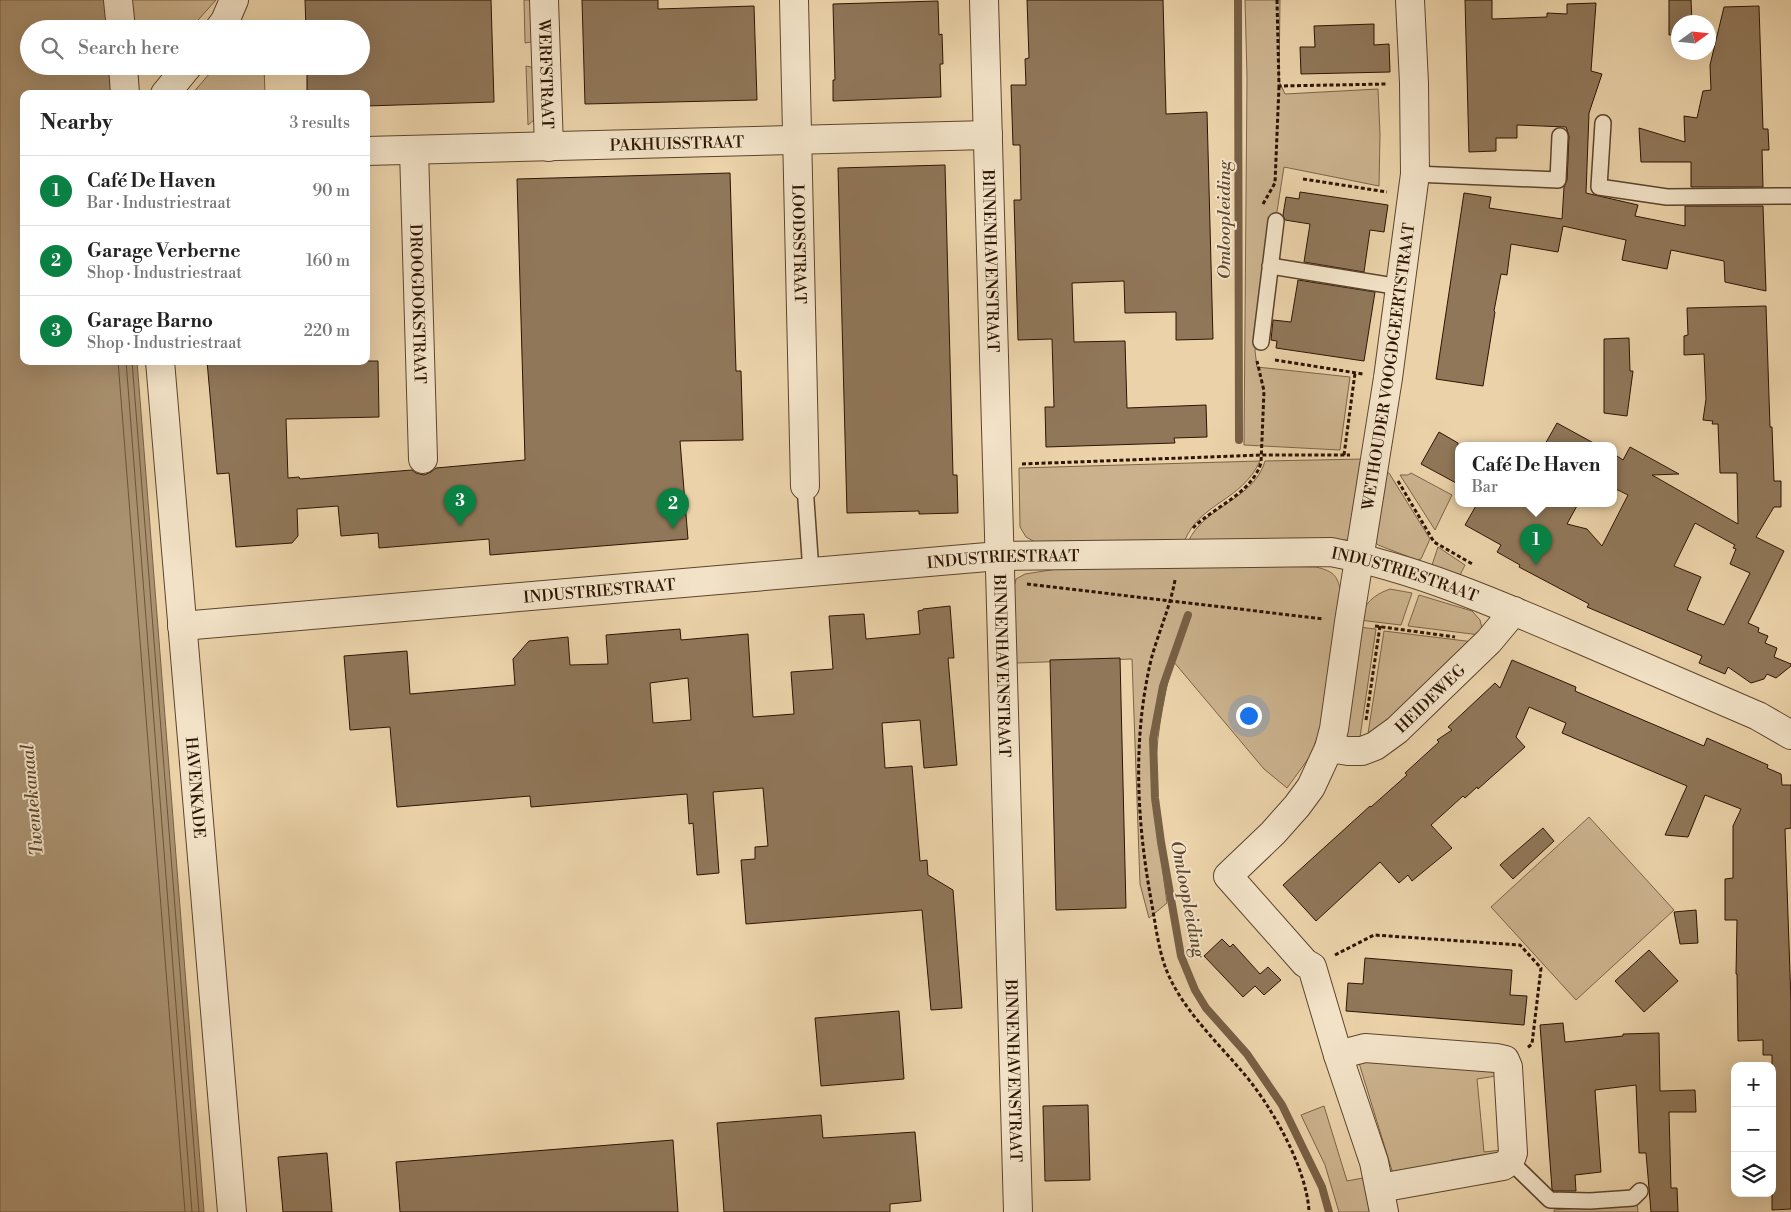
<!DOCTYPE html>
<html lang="en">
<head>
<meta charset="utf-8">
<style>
	body { margin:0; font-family:"Libre Bodoni",serif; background:#f2f2f2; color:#222 }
	.controls { position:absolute; right:15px; bottom:15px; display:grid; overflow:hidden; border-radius:10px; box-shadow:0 5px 20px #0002 }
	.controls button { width:45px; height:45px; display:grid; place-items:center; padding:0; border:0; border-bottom:1px solid #e0e0e0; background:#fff; color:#222; font:25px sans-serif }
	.compass { position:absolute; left:1671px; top:15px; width:45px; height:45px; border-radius:50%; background:#fff; box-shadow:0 5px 20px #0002; rotate:75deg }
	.you { position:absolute; left:1248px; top:715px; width:18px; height:18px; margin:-12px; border:4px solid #fff; border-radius:50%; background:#1a73e8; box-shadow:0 0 0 8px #1a73e833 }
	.badge { display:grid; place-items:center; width:32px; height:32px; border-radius:50%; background:#0b8043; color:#fff; font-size:16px; font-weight:700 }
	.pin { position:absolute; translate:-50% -41px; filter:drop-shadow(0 1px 2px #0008) }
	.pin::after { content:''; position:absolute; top:26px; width:18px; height:15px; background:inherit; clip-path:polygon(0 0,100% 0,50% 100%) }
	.popup { position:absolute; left:1455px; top:442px; width:162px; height:65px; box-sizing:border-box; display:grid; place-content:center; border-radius:10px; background:#fff; filter:drop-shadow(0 1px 4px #0005); font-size:16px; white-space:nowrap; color:#767676 }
	.popup b { font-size:19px; color:#222 }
	.popup::after { content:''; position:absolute; left:50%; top:100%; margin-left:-10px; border:10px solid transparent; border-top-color:#fff }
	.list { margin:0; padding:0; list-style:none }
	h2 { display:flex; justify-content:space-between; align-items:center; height:65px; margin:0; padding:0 20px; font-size:21px }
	h2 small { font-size:16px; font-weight:400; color:#767676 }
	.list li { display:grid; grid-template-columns:32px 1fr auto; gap:15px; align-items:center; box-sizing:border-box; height:70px; padding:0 20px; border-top:1px solid #e0e0e0 }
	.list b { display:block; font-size:19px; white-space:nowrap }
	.list p { margin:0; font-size:16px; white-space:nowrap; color:#767676 }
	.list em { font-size:16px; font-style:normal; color:#767676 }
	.icon { flex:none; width:28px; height:28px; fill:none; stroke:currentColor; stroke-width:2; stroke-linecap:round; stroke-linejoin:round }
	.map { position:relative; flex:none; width:1791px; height:1212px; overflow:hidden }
	.search { position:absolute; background:#fff; box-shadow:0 5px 20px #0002; left:20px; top:20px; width:350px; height:55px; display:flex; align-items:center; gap:12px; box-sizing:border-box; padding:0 18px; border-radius:28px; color:#767676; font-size:19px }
	.panel { position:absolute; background:#fff; box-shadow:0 5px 20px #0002; left:20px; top:90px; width:350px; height:275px; border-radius:10px }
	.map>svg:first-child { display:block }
	.green { fill:#cbb28d; stroke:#7c6448 }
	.water { fill:#aa9271; stroke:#786045 }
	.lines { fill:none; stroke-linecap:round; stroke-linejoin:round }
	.shore { stroke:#6c543a; stroke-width:1 }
	.stream { stroke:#786045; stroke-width:8 }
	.building { fill:#907759; stroke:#2d1503; fill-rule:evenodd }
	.service-casing { stroke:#5c442c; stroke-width:18 }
	.minor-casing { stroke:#5c442c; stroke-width:30 }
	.path { stroke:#2d1503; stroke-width:3; stroke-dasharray:4 2.5; stroke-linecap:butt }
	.service { stroke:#f2e2c7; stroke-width:15 }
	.minor { stroke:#f2e2c7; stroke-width:28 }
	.labels { text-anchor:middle; stroke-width:4; stroke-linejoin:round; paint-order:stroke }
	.street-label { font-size:16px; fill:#2d1503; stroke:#f2e2c7 }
	.water-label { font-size:18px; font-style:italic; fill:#5f472f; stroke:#f2e2c7 }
</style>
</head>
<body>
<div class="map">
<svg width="1791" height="1212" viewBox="0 0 1791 1212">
	<rect width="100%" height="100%" fill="#ebd2a9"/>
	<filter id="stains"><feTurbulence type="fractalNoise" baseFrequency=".004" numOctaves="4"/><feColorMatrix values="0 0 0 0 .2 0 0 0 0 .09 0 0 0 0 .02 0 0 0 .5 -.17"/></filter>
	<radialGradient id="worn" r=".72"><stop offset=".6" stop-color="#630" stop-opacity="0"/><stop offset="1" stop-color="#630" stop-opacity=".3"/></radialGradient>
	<path class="green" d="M121,0H216L190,29H123Z
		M524,0H531L532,41L531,42L525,43Z
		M1245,0H1280L1279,81L1285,94L1378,89L1380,134L1379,186L1284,167L1255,351L1257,367L1350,377L1340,450L1244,445L1247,77Z
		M216,66H264L265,94H192Z
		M526,66L531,67L534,71L535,113L534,120L528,125Z
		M1365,459L1353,535L1348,540L1188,542C1204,506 1254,500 1265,461Z
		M1260,461C1241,502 1200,502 1184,542H1035L1026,537L1020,527L1019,468Z
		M1386,472L1389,473L1430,539L1421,559L1417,560L1378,545L1375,542Z
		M1411,473L1452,495L1435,530L1400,475H1408Z
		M1438,547L1465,565L1460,575L1432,565Z
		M1205,565L1316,567C1336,572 1337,576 1342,596L1322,724L1311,755L1287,788L1264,769L1173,661C1162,703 1155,745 1155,789C1156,827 1162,865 1167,903L1149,918L1140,884L1132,659L1016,663L1013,591L1016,579L1025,574L1057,569Z
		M1390,589L1412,593L1401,625L1359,620C1365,603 1373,595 1390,589Z
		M1419,595L1472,611L1480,620L1482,628L1480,635L1408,626Z
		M1358,627L1376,629L1359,744L1351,742L1346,736Z
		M1384,631L1474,642L1367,740Z
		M1589,817L1674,910L1576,1000L1491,907Z
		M1361,1059L1494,1067L1496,1076L1477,1079L1484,1152L1502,1150L1485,1162L1483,1155L1451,1160L1446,1169L1394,1177L1359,1063Z
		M1324,1106L1347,1181L1368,1177L1373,1212H1339L1325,1165L1301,1115Z
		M1637,1203L1638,1212H1554V1210Z"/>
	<path class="water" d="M0,0H105L108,29H29V66H111L113,94H24V361H137L204,1212H0Z"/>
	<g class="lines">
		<path class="shore" d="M118,361L185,1212
			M126,361L192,1212
			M132,361L199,1212"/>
		<path class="stream" d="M1238,0L1239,440
			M1188,615L1163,686L1153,739L1155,798L1161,842L1181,956L1195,990L1206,1008L1247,1054L1282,1105L1322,1187L1329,1212"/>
	</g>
	<path class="building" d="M305,0H491L494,102L366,106V94H307V66H361V29H306Z
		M582,0H658V9L754,6L757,100L585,104Z
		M1027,0H1163L1166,114L1207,112L1213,339L1176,340V312L1125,313L1124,281L1072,283L1074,342L1125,341L1127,408L1206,405L1207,437L1174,438L1175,443L1046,447L1045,407H1054L1052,339L1018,340L1014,200H1021L1020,145H1013L1011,85H1026L1025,59L1029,58Z
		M1465,0H1492V19L1547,17V13L1567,14V4L1596,3L1591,71L1602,74L1589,113L1586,193L1638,205L1635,216L1685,226V206H1763L1766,291L1725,282L1724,261L1671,250L1667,269L1622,260L1626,240L1563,226L1558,252L1511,244L1507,275L1501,274L1494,311L1495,312L1483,386L1436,379L1464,193L1491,197L1489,208L1562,219L1564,187L1567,180L1569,136L1566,127L1517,125V138H1496V151L1469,152Z
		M1669,0H1691L1692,22H1678V35H1669Z
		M938,1L939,35L942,34L943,64H940L941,97L833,101V80H835L833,4Z
		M1759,6L1763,129H1768L1769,150H1762L1763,187H1691V162H1641L1639,128L1685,142L1684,116L1697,118L1703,91L1711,90L1710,65L1724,7Z
		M1374,24V45L1389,44L1390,72L1301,74L1300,47H1315L1314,26Z
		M945,165L953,475H957L958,513L919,514V511L847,513L838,168Z
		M730,173L736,371H741L743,440L680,441L688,539L490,555L489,539L379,548L378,533L341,536L338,506L297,509L298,536L292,543L236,547L229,473L217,474L207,361H378L379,417L286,419L288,478L299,477L300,479L412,470L416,473L424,475L431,472L436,468L525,460L517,179Z
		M1300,192L1388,205L1384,232L1370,230L1364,272L1304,262L1310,224L1285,220L1283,215L1286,197L1299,199Z
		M1298,280L1375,292L1364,361L1276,348L1277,341L1271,340L1273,320L1291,322Z
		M1766,306L1770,427H1772L1774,481H1781V507H1774L1756,537L1784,551L1748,623L1759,628L1758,632L1768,636L1765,643L1777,648L1774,657L1791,664V666L1776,678L1767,674L1764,679L1751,683L1728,667L1725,674L1699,663L1702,656L1587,607L1589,604L1519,567L1520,565L1497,552L1501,545L1465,525L1477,504H1578L1567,524L1587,529L1602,546L1628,495L1614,488V454L1623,460L1630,447L1679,474L1652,475L1738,524L1737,473H1720L1718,424H1712L1713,421L1703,420L1706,399L1704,354L1684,355V336L1688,335L1687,308ZM1695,523L1735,545L1733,548L1736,549L1730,564L1750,573L1724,625L1687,610L1701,577L1674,566Z
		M1629,338L1630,371H1633L1627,416L1604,413V339Z
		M1557,423L1599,446H1544Z
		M1439,432L1458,443V484L1421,464Z
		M950,606L954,658H948L957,765L924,768L920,720L882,723L885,768L912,766L920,861L927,860L928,875L953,890L962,1008L931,1010L922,910L746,924L741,860L755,859V847L768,846L763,788L713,792L719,873L697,875L693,823L689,824L687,794L531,807L530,796L397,807L390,727L350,730L344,656L407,651L410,694L515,685L513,659L529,641L568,637L570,665L608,664L606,635L680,629L681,640L748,634L753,717L794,714L791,672L833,669L829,616L864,614L866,639L920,634L918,611L923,610V609ZM688,678L691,720L653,723L650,683Z
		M1120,658L1126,908L1056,910L1050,660Z
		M1512,660L1576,687L1575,691L1704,746L1707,738L1768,765L1767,768L1781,774L1782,785H1791V828L1785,829L1791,1002V1209L1772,1210V1055H1763V1040L1738,1041L1737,974H1736L1737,920H1725V879L1733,878V826L1741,809L1705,795L1688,837L1665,835L1687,786L1562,733L1566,723L1529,707L1516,737L1525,747L1478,789L1477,787L1465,798L1463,796L1431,825L1452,848L1412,881L1408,875L1399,883L1380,862L1316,921L1283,885L1370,806L1371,807L1407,775L1405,773L1439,742L1437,740L1452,730L1448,727L1495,683L1500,688Z
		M1543,828L1554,841L1513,879L1500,865Z
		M1696,910L1698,943L1680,944L1674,912Z
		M1222,939L1230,947L1233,944L1260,974L1268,967L1281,980L1264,995L1255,986L1243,997L1204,956Z
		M1649,950L1678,981L1644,1012L1615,981Z
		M1365,958L1512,970L1510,995L1527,996L1524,1025L1346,1011L1348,983L1363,984Z
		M899,1011L904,1079L821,1086L815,1018Z
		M1563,1023L1565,1042L1623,1036V1034L1659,1033L1660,1091L1695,1090L1696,1112H1669L1671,1188H1677L1678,1212H1651L1646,1153H1639L1636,1085L1595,1090L1601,1172L1575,1175L1576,1191H1554L1552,1189L1540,1025Z
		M1088,1105L1090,1180L1045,1181L1043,1106Z
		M821,1115L823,1138L915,1132L921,1201L890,1204V1212H724L717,1123Z
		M673,1140L678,1212H400L396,1162Z
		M327,1153L332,1212H283L278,1157Z"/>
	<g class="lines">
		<defs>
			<path id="service" d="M1603,123L1599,187L1667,197L1791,196
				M1415,174L1558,180L1560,136
				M1270,266L1400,287
				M1261,342L1276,221
				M805,486L811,572
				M1510,1161L1550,1200L1590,1201L1633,1198L1640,1191"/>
			<g id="minor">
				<path d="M118,0L121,29"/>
				<path id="s1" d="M544,0L549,147"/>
				<path id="s2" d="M794,0L805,486"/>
				<path id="s3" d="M984,0L1018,1212"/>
				<path d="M219,29L225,21L234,0"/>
				<path d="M123,66L125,94"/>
				<path d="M165,94L188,66"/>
				<path id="s4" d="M414,150L423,459"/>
				<path id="s5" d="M366,151L988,135"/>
				<path id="s6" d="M160,361L232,1212"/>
				<path id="s7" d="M182,626L999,556L1331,552C1414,568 1493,602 1570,635C1632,662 1695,689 1758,716L1791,735"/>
				<path id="s8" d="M1329,748L1348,751H1362L1375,746L1397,730L1489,641L1514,611"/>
				<path d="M1338,1055L1365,1048L1496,1058L1505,1060L1508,1067L1513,1153L1510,1161L1503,1166L1380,1188"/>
				<path id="s9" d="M1384,1212L1374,1162L1338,1055L1312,967L1305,963L1228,876L1273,833L1297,806L1311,787L1329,748L1334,729L1349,622L1388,378L1415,174L1414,83L1410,0"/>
			</g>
		</defs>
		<use href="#service" class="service-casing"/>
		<use href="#minor" class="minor-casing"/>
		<path class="path" d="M1277,0L1279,86L1388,84
			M1303,179L1387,192
			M1263,204L1275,183L1279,86
			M1275,360L1363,374
			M1344,455L1355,373
			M1022,464L1261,455H1350
			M1398,481L1434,542L1474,565
			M1193,528C1215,506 1251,494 1261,463L1264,391L1257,361
			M1175,580C1170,608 1158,633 1151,660C1132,741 1137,824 1152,905C1156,928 1159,953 1168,974C1184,1010 1214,1039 1239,1068C1269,1101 1307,1167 1309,1212
			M1027,584L1324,619
			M1375,626L1455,637
			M1366,720L1380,626
			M1335,955L1374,935L1520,945L1541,968L1532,1044L1527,1048"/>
		<use href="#service" class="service"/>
		<use href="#minor" class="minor"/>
	</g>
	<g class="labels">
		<g class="street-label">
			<text dy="6" stroke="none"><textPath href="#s1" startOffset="74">WERFSTRAAT</textPath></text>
			<text dy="6" stroke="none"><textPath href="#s5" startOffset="311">PAKHUISSTRAAT</textPath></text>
			<text dy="6" stroke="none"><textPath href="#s2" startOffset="244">LOODSSTRAAT</textPath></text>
			<text dy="6" stroke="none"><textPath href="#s3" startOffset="261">BINNENHAVENSTRAAT</textPath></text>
			<text dy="6" stroke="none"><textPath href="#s4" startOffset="154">DROOGDOKSTRAAT</textPath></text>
			<text dy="6" stroke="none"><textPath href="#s9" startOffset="931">WETHOUDER VOOGDGEERTSTRAAT</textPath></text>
			<text dy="6" stroke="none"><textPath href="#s7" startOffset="824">INDUSTRIESTRAAT</textPath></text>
			<text dy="6" stroke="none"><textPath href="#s7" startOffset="1229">INDUSTRIESTRAAT</textPath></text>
			<text dy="6" stroke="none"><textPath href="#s7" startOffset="419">INDUSTRIESTRAAT</textPath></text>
			<text dy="6" stroke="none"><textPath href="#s3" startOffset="666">BINNENHAVENSTRAAT</textPath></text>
			<text dy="6" stroke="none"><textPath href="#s8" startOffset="120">HEIDEWEG</textPath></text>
			<text dy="6" stroke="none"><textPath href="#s6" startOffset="428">HAVENKADE</textPath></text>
			<text dy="6" stroke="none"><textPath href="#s3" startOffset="1071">BINNENHAVENSTRAAT</textPath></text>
		</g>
		<g class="water-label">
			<text transform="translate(1224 220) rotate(-90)" y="6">Omloopleiding</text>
			<text transform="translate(32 800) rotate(-95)" y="6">Twentekanaal</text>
			<text transform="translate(1188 899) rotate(79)" y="6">Omloopleiding</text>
		</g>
	</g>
	<rect width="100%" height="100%" filter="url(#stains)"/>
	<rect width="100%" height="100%" fill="url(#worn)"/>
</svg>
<div class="controls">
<button>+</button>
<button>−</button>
<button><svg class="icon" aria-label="layers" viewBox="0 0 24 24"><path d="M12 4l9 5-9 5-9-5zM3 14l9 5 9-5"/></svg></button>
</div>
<svg class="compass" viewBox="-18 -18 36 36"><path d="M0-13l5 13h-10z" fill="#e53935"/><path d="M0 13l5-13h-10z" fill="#767676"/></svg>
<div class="you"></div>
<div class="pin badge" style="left:1536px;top:565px">1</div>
<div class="popup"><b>Café De Haven</b>Bar</div>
<div class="pin badge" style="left:673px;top:529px">2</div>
<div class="pin badge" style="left:460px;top:526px">3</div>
<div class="search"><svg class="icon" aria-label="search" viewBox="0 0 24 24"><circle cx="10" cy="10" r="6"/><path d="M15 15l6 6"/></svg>Search here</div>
<section class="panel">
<h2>Nearby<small>3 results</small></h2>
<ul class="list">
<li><span class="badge">1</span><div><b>Café De Haven</b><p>Bar · Industriestraat</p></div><em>90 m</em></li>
<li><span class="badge">2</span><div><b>Garage Verberne</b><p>Shop · Industriestraat</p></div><em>160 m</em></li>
<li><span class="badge">3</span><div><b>Garage Barno</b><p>Shop · Industriestraat</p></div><em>220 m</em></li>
</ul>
</section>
</div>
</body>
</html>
